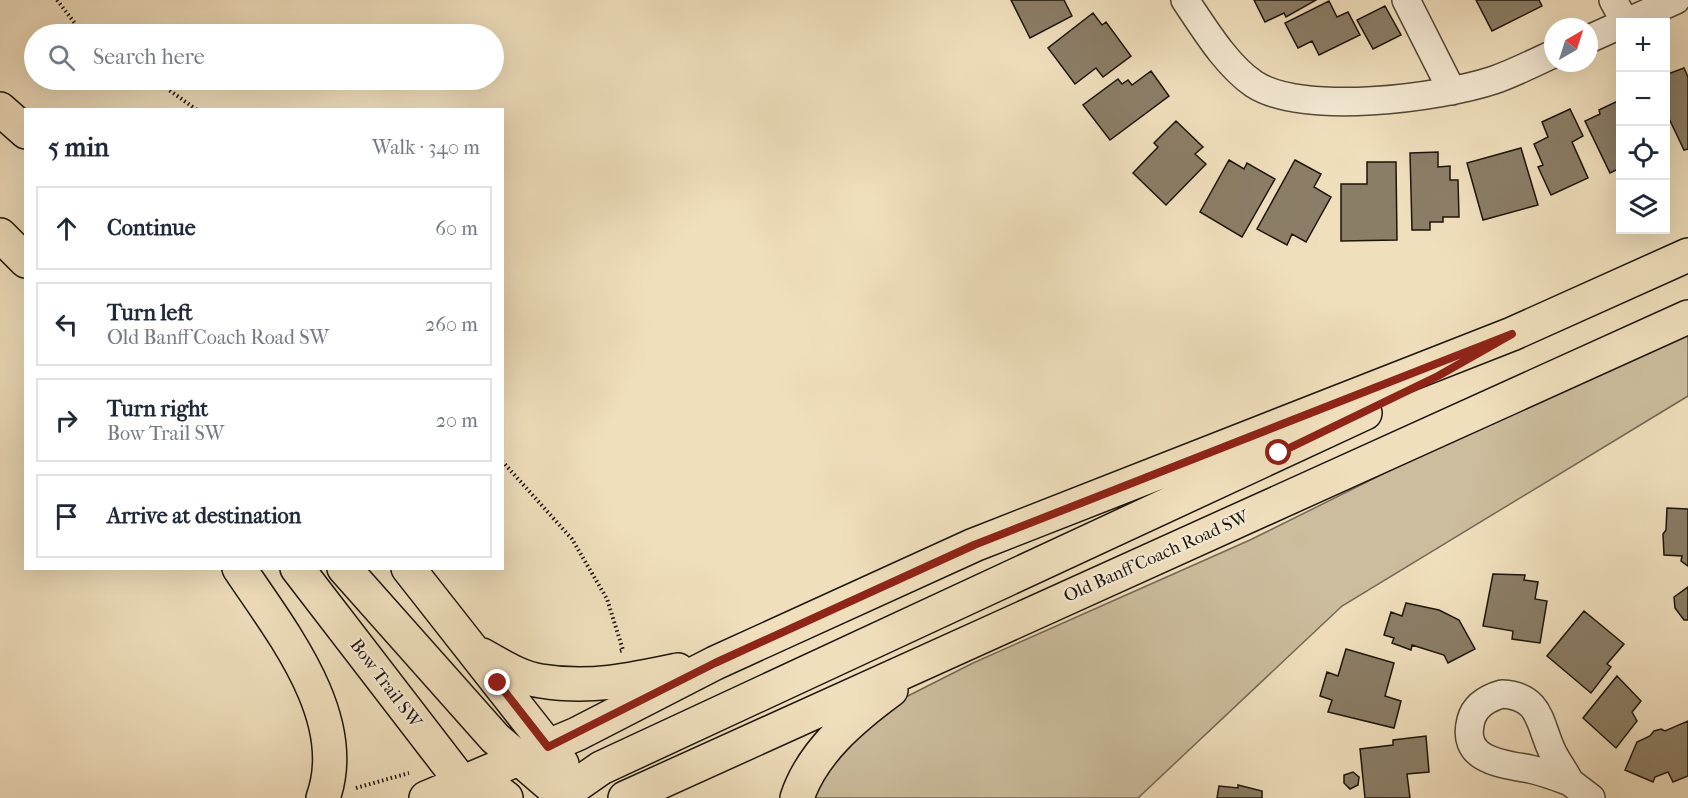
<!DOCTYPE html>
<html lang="en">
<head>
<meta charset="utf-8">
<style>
	body { margin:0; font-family:"IM FELL French Canon",serif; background:#f6f6f7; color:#1f2937 }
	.controls { position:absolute; right:18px; top:18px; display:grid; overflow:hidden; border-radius:0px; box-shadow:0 6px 24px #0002 }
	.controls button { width:54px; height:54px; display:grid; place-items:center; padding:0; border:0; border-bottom:2px solid #e0e1e3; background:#fff; color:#1f2937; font:30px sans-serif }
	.compass { position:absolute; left:1544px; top:18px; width:54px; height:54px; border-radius:50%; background:#fff; box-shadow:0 6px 24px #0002; rotate:39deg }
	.stop { position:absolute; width:18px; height:18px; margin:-14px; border:4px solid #8f2418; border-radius:50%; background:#fff }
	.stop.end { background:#8f2418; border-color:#fff; box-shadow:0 2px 6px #0008 }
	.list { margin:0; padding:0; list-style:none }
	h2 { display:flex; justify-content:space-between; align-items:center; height:78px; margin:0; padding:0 24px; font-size:26px }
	h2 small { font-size:20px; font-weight:400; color:#747a83 }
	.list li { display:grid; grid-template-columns:39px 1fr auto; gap:18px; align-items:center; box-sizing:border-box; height:84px; margin:0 12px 12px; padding:0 12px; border:2px solid #e0e1e3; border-radius:0px }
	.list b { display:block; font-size:22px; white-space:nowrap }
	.list p { margin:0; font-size:20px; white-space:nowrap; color:#747a83 }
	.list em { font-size:20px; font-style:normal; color:#747a83 }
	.icon { flex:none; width:33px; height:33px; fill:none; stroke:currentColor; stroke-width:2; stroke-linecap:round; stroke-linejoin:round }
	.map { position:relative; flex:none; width:1688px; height:798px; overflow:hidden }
	.search { position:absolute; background:#fff; box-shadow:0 6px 24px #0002; left:24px; top:24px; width:480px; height:66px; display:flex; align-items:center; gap:15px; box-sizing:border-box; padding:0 21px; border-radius:33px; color:#747a83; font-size:22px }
	.panel { position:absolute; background:#fff; box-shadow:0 6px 24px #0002; left:24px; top:108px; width:480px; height:462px; border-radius:0px }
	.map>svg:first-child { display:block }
	.green { fill:#ccbd9e; stroke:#746954; stroke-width:1.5 }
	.building { fill:#8b7e67; stroke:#1d1509; stroke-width:1.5 }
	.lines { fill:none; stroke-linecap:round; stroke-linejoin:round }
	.minor-casing { stroke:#524836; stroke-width:30 }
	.major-casing { stroke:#1d1509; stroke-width:36 }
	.path { stroke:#1d1509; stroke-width:4; stroke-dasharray:1.5 3; stroke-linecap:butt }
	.minor { stroke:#f5ead4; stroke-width:27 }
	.major { stroke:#f0dfbd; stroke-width:33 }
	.route { stroke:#8f2418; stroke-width:8 }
	.labels { text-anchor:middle; stroke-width:4.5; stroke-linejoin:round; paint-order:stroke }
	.street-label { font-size:18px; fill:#1d1509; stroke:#f5ead4 }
</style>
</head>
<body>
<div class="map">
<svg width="1688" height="798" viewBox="0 0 1688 798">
	<rect width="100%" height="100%" fill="#f0dfbd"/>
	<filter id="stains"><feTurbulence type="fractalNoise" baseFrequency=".00333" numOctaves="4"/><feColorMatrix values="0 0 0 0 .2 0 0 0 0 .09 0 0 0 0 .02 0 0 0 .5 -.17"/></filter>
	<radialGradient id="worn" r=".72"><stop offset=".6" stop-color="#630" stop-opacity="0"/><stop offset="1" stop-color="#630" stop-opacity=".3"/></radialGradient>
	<path class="green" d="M1688,330V396L1342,606L1138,798H806L852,736L902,699L973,663L1250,540L1534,399Z"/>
	<path class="building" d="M1011,0H1064L1072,16L1030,38Z
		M1254,0H1316L1286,17L1284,13L1265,22Z
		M1476,0H1539L1542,6L1492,31Z
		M1329,1L1337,17L1348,12L1360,35L1319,55L1312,41L1298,48L1285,23Z
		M1385,6L1401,35L1373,49L1357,20Z
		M1093,13L1102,25L1106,22L1131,56L1103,77L1096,68L1075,84L1048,48Z
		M1666,68L1668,74L1684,68L1688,77V149L1684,150L1666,112Z
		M1151,71L1169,96L1110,140L1083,105L1118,79L1122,84L1128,80L1132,85Z
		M1620,100V168L1610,173L1585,121L1600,114L1599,110Z
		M1570,109L1583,136L1572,142L1588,178L1551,195L1538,167L1543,165L1534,144L1548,137L1542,122Z
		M1176,121L1203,147L1195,154L1206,164L1166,205L1133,173L1158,147L1154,143Z
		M1521,148L1538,205L1483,220L1467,163Z
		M1438,152V167L1450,166V180H1458L1459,217H1443V222H1430V230H1412L1410,153Z
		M1229,160L1244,169L1247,163L1275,179L1242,237L1200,212Z
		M1295,160L1321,174L1314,187L1331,197L1306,242L1292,234L1287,245L1257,229Z
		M1367,162H1396L1397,240L1341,241V184H1367Z
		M1667,508L1688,509V566L1681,561L1682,556L1664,555L1663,534L1666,530Z
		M1493,574L1525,575L1524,580L1538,582L1535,599L1547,601L1540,643L1512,639L1513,631L1483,626Z
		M1688,587V620H1684L1675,608L1674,597Z
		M1406,603L1439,610L1459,620L1475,649L1448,663L1444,655L1412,645L1411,650L1392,643L1394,638L1384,635L1391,612L1402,616Z
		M1584,611L1624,644L1607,664L1611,667L1591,693L1547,656Z
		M1346,649L1394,663L1385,696L1401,701L1394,728L1328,712L1332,700L1320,696L1327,672L1338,676Z
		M1617,676L1641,701L1632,712L1637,721L1616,748L1583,718Z
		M1688,721V776L1673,782L1668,772L1655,777L1653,782L1625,770L1637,742L1650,736L1654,731L1661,729L1665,731Z
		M1426,736L1429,772L1407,774L1410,798H1365L1360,749L1393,745V740Z
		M1353,772L1359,777L1358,785L1350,789L1344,783V775Z
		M1238,785L1262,791V798H1217L1219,786L1238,788Z"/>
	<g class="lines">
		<defs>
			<path id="minor" d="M1185,0C1204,28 1226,65 1254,84C1303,116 1440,98 1494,80C1514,73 1534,63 1553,54
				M1406,0L1452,91
				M1613,0L1625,22
				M1627,22L1676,0
				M1589,39L1620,25
				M1502,694C1542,696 1539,725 1553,753C1558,763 1565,772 1570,782C1557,777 1543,772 1530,769C1503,764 1460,761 1471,720C1475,705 1488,698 1502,694Z
				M1570,782L1591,798"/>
			<path id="major" d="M0,109L26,132
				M0,235L26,261
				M239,568C281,631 352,718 323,798
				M297,568L474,798
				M344,568L495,738L565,798
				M408,568L562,764
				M482,655C500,665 520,678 541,681C590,689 631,680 678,670
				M462,782L498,792L506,798
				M426,798L577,734L715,663L974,545L1512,334L1688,255
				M558,798L601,768L1365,413
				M625,798L1688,317
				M797,798C812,752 853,718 891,690"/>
		</defs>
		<use href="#minor" class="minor-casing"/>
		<use href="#major" class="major-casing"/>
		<path class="path" d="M57,0L77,26L89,34
			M155,80L197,110
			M502,461L572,539L607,599L623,650L620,651
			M356,788L409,773"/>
		<use href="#minor" class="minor"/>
		<use href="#major" class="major"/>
	</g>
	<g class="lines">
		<path class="route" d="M498,683L548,747L715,663L974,545L1512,334L1438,376L1279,453"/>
	</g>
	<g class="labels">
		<g class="street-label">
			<text transform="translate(1156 556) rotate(-24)" y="6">Old Banff Coach Road SW</text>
			<text transform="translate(386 683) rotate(53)" y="6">Bow Trail SW</text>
		</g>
	</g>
	<rect width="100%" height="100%" filter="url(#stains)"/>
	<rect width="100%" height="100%" fill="url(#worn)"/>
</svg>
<div class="controls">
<button>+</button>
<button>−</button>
<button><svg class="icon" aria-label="locate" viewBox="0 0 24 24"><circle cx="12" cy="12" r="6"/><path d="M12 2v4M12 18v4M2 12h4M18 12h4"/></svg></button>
<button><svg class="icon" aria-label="layers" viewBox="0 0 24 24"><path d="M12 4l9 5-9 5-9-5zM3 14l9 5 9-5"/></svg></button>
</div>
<svg class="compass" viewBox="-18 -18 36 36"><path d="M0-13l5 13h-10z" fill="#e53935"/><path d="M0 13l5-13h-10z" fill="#747a83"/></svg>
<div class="stop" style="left:1279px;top:453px"></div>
<div class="stop end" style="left:498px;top:683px"></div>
<div class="search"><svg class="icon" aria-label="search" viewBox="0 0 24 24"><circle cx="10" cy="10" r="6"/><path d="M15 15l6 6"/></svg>Search here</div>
<section class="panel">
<h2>5 min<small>Walk · 340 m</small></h2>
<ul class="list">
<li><svg class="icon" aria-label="ahead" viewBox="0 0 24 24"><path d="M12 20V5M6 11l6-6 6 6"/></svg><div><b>Continue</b></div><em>60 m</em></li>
<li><svg class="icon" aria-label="left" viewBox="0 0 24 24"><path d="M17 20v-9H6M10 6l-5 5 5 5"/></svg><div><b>Turn left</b><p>Old Banff Coach Road SW</p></div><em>260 m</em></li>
<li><svg class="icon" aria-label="right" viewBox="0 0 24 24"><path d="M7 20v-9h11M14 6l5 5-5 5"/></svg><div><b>Turn right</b><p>Bow Trail SW</p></div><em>20 m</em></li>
<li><svg class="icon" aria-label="arrive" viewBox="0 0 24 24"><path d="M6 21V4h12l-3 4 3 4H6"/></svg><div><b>Arrive at destination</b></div></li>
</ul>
</section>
</div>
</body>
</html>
